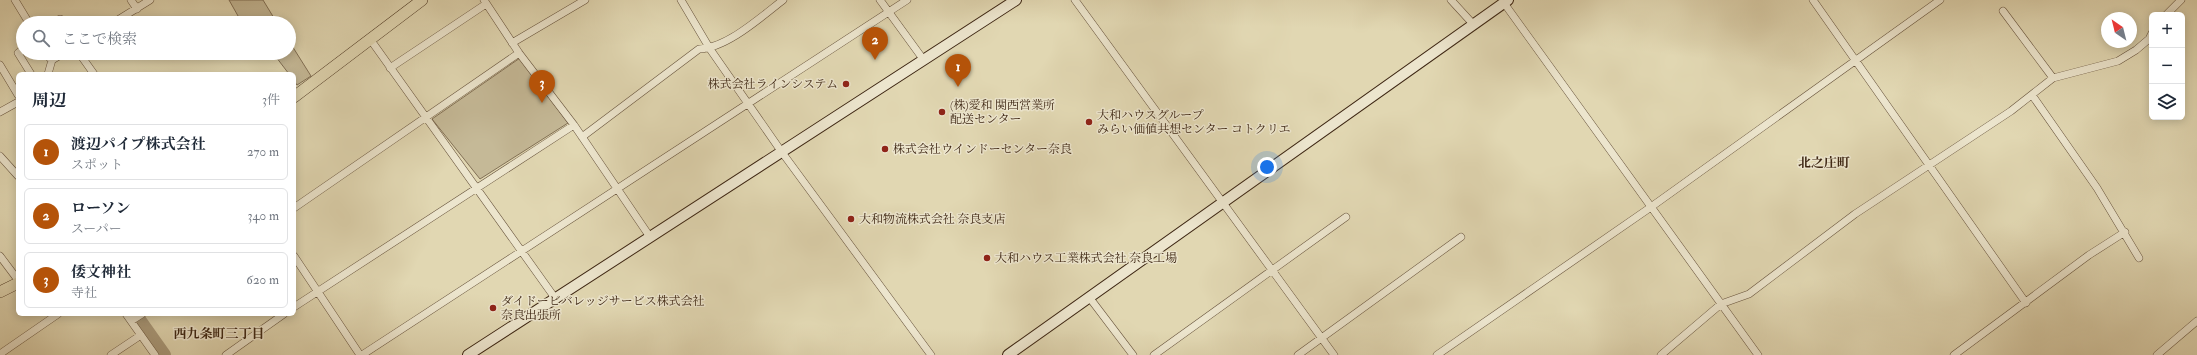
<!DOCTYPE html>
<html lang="ja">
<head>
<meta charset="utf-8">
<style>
	body { margin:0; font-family:"IM FELL Double Pica","Noto Serif JP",serif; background:#f6f6f7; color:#1f2937 }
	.controls { position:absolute; right:12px; top:12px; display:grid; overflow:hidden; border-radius:6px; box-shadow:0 2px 10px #0003 }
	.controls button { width:36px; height:36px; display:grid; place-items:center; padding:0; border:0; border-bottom:1px solid #e0e1e3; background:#fff; color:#1f2937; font:20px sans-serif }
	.compass { position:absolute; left:2101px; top:12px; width:36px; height:36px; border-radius:50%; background:#fff; box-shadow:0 2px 10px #0003; rotate:325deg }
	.you { position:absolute; left:1267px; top:167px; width:14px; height:14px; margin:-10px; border:3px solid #fff; border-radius:50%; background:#1a73e8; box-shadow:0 0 0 6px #1a73e833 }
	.badge { display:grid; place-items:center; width:26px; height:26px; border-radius:50%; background:#b45309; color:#fff; font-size:13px; font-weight:700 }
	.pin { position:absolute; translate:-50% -33px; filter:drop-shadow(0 1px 2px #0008) }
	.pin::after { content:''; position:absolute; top:21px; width:14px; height:12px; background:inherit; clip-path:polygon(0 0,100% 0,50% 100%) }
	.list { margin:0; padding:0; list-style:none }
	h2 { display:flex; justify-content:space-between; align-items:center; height:52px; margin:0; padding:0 16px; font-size:17px }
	h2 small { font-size:13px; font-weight:400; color:#747a83 }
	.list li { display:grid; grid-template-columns:26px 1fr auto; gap:12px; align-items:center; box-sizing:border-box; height:56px; margin:0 8px 8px; padding:0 8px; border:1px solid #e0e1e3; border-radius:6px }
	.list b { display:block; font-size:15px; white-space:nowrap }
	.list p { margin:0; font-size:13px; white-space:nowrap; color:#747a83 }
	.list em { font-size:13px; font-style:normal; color:#747a83 }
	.icon { flex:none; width:22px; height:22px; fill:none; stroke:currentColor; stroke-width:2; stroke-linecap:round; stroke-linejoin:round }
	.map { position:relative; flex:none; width:2197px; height:355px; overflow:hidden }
	.search { position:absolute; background:#fff; box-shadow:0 2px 10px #0003; left:16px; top:16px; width:280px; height:44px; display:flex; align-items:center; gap:10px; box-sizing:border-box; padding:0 14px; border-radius:22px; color:#747a83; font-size:15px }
	.panel { position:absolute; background:#fff; box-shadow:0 2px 10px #0003; left:16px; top:72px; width:280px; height:244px; border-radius:6px }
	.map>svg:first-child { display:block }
	.green { fill:#c5b997; stroke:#827056 }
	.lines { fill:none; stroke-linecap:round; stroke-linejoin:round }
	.river { stroke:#aa9b7c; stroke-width:14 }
	.street-casing { stroke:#67533c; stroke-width:8 }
	.secondary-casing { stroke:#3e2714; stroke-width:12 }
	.primary-casing { stroke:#3e2714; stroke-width:12 }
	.street { stroke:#ece5cd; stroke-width:7 }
	.secondary { stroke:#ece5cd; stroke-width:10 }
	.primary { stroke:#e1d7b2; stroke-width:11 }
	.poi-dot { fill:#8f2418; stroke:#ece5cd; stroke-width:1.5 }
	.labels { text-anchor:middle; stroke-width:3; stroke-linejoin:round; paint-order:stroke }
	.poi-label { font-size:12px; fill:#3e2714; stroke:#ece5cd; text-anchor:start }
	.neighbourhood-label { font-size:13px; font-weight:bold; fill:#3e2714; stroke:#ece5cd }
</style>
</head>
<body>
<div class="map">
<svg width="2197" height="355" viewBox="0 0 2197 355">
	<rect width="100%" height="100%" fill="#e1d7b2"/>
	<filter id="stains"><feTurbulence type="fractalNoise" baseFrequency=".005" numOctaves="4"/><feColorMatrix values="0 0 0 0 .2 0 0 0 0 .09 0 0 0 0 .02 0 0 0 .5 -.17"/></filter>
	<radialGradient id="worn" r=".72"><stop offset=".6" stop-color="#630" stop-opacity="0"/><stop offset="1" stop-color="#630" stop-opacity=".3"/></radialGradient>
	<path class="green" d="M229,0H263L277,23H242Z
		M289,41L311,76L297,85L294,81V74H289L273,53H289Z
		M520,58L568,123L480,179L432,119Z"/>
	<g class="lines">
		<path class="river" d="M135,314L164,355"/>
		<defs>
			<path id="street" d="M15,0L29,23
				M131,0L137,9
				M484,0L519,53L574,125L650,237
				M681,0L710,49L781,151L931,355
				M880,0L923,59
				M1075,0L1334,355
				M1451,0L1473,24
				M1813,0L2026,303
				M1504,3L1758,355
				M2003,11L2053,78
				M2166,15L2181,0
				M53,23L60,19L69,23
				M113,23L150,0
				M370,39L555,298
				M512,43L585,0
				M23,49L18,53L31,74
				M44,53L52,60
				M79,53L94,74
				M0,65L18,95
				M390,68L486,4
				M48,74L52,60L64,53
				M2032,95L2097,188L2139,258
				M0,112L18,102
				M582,137L699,49C727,48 761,17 783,0
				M0,156L18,176
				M294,208L519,53
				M0,256L18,280
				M294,256L360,355
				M1089,297L1133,355
				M294,307L574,125
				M126,314L155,355
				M131,321L142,314
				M0,354L58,314
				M111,355L141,335
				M226,355L284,314
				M362,355L907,0
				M1154,355L1346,217
				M1298,355L1461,237
				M1437,355L1651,207L1940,0
				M1661,355L1721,304L1749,294L1855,214L2011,111L2053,78L2118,61L2136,50L2149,39L2152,33
				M1954,355L2089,255L2125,232
				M2157,355L2197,321"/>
			<path id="secondary" d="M468,355L1016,0
				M1008,355L1508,0"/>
			<path id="primary" d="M294,97L422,0
				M0,292L18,283"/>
		</defs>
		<use href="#street" class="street-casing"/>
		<use href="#secondary" class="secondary-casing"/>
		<use href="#primary" class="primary-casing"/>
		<use href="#street" class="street"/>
		<use href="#secondary" class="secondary"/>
		<use href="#primary" class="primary"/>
	</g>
	<g class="poi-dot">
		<circle cx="846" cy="84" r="4"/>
		<circle cx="942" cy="112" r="4"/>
		<circle cx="1089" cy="122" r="4"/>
		<circle cx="885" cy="149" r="4"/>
		<circle cx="851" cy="219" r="4"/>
		<circle cx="987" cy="258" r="4"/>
		<circle cx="493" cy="308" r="4"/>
	</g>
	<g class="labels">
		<g class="poi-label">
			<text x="838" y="88" text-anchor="end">株式会社ラインシステム</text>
			<text x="950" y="109">(株)愛和 関西営業所<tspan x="950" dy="14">配送センター</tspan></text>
			<text x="1097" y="119">大和ハウスグループ<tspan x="1097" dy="14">みらい価値共想センター コトクリエ</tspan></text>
			<text x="893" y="153">株式会社ウインドーセンター奈良</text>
			<text x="859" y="223">大和物流株式会社 奈良支店</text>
			<text x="995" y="262">大和ハウス工業株式会社 奈良工場</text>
			<text x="501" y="305">ダイドービバレッジサービス株式会社<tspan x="501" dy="14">奈良出張所</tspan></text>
		</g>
		<g class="neighbourhood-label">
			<text x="1824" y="167">北之庄町</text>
			<text x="219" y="338">西九条町三丁目</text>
		</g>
	</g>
	<rect width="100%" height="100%" filter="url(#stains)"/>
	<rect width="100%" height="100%" fill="url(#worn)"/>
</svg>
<div class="controls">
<button>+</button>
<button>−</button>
<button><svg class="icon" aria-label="layers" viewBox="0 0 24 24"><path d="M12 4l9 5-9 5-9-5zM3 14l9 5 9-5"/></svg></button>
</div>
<svg class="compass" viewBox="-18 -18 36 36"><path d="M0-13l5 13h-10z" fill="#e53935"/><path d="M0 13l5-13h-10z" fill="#747a83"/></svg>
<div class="you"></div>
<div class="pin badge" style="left:958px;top:87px">1</div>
<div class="pin badge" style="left:875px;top:60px">2</div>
<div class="pin badge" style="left:542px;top:103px">3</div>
<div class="search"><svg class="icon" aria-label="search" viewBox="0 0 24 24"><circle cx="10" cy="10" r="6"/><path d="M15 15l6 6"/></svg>ここで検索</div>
<section class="panel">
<h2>周辺<small>3件</small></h2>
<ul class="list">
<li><span class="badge">1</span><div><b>渡辺パイプ株式会社</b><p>スポット</p></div><em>270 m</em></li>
<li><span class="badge">2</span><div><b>ローソン</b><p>スーパー</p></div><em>340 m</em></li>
<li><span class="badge">3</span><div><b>倭文神社</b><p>寺社</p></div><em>620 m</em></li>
</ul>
</section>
</div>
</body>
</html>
